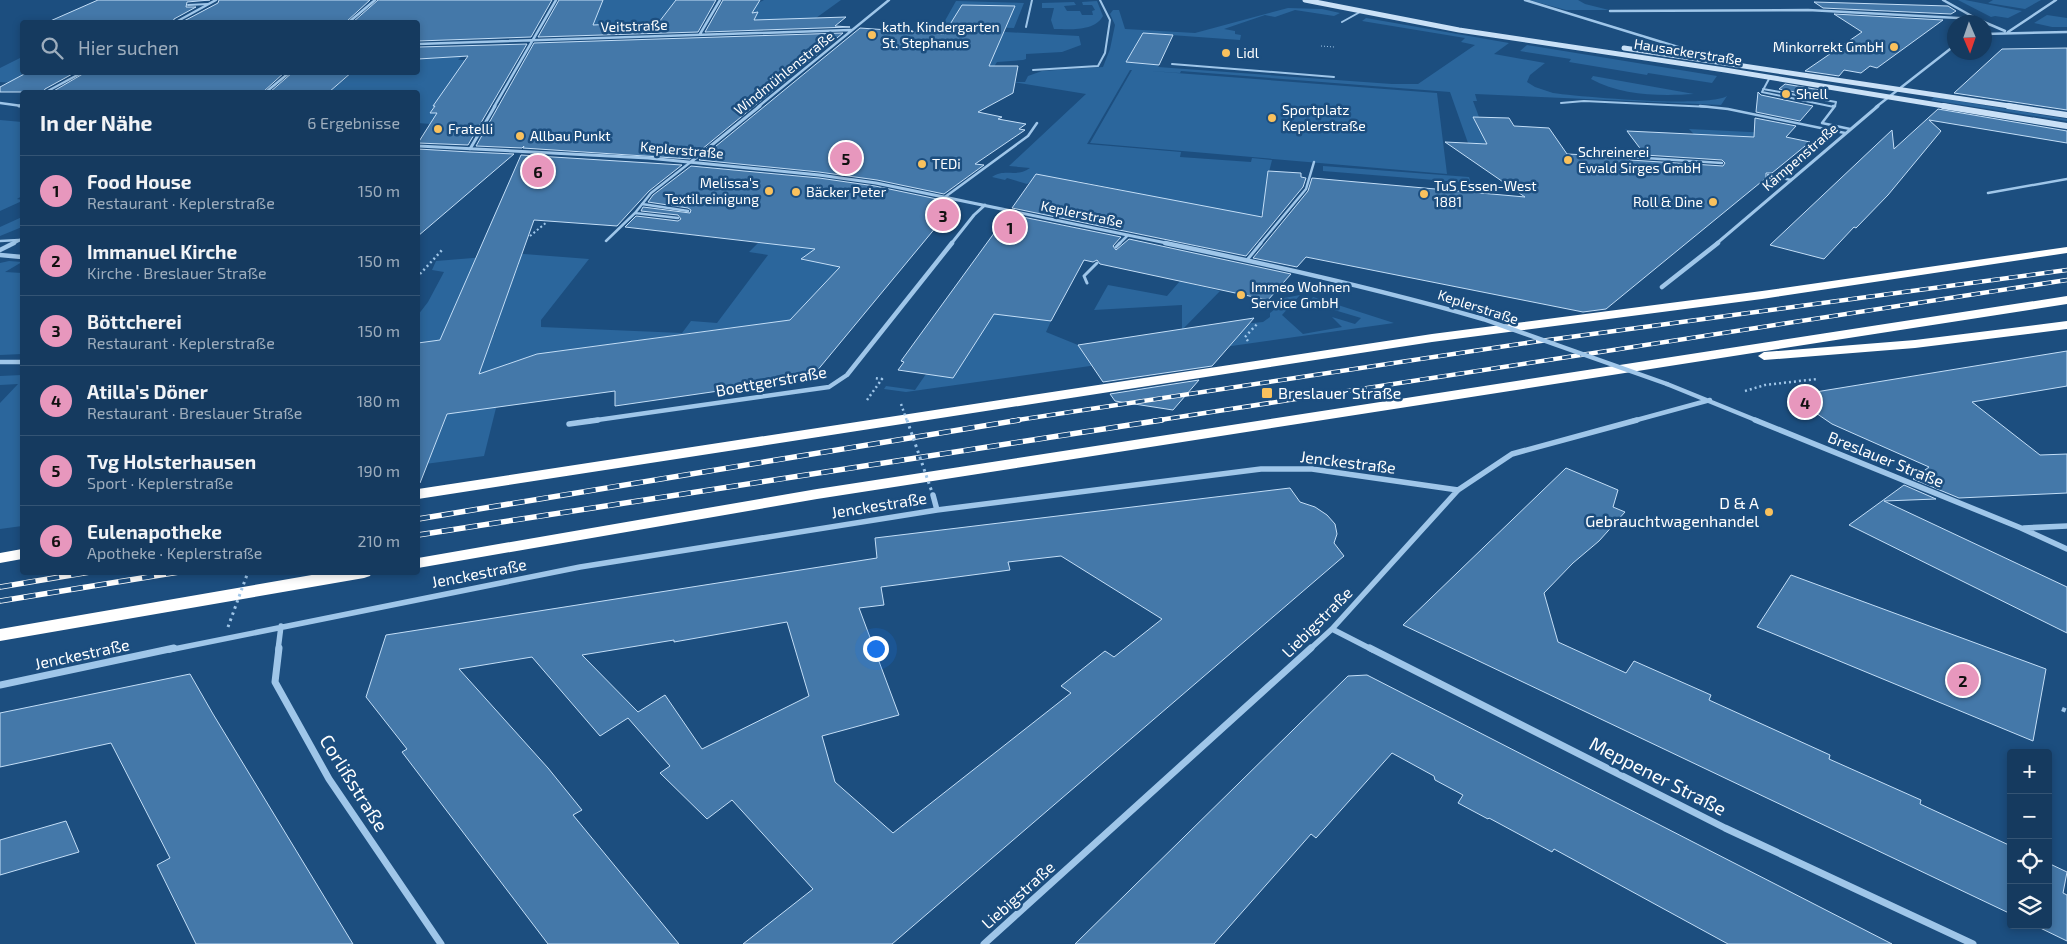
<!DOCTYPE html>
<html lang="de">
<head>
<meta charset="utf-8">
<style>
	body { margin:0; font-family:"Exo 2",sans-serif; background:#1e4165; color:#f1f3f6 }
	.controls { position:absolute; right:15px; bottom:15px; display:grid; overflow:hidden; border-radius:5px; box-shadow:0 2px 8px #0003 }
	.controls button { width:45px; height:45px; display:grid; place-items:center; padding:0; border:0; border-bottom:1px solid #345474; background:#153a5f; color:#f1f3f6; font:25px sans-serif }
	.compass { position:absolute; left:1947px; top:15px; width:45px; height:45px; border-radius:50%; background:#153a5f; box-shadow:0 2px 8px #0003; rotate:178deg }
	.you { position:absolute; left:875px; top:648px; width:18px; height:18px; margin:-12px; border:4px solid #fff; border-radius:50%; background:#1a73e8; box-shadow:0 0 0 8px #1a73e833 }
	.badge { display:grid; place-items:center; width:32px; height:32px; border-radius:50%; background:#e797bd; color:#111; font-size:16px; font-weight:700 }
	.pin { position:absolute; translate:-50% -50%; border:2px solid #fff; box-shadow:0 1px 5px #0006 }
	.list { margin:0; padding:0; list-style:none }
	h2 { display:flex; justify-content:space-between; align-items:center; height:65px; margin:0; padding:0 20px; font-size:21px }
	h2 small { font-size:16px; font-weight:400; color:#9dadbd }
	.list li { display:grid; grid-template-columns:32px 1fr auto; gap:15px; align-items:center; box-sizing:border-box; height:70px; padding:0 20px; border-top:1px solid #345474 }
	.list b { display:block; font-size:19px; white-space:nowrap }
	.list p { margin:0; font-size:16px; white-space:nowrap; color:#9dadbd }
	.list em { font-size:16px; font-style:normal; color:#9dadbd }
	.icon { flex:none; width:28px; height:28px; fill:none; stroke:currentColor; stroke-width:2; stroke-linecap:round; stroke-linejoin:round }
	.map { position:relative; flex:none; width:2067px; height:944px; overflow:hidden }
	.search { position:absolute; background:#153a5f; box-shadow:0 2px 8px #0003; left:20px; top:20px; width:400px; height:55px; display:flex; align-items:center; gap:12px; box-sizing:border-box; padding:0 18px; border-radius:5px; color:#9dadbd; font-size:19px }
	.panel { position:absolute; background:#153a5f; box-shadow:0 2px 8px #0003; left:20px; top:90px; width:400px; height:485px; border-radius:5px }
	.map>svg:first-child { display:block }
	.green { fill:#2b669c }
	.building { fill:#4478a9; stroke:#c3def7; fill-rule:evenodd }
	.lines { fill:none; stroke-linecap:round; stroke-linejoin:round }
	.path-far3 { stroke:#9fc6e9; stroke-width:1; stroke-dasharray:1 2; stroke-linecap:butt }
	.path-far2 { stroke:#9fc6e9; stroke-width:2; stroke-dasharray:2 2.5; stroke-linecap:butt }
	.path-far1 { stroke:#9fc6e9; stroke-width:2.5; stroke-dasharray:2 3; stroke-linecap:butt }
	.path { stroke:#9fc6e9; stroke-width:4.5; stroke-dasharray:4 5; stroke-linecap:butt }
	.service-far2 { stroke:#9fc6e9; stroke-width:2 }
	.service-far1 { stroke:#9fc6e9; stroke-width:2.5 }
	.service { stroke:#9fc6e9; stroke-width:3 }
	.minor-far4 { stroke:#9fc6e9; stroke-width:2.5 }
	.minor-far3 { stroke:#9fc6e9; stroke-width:3 }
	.minor-far2 { stroke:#9fc6e9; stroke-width:4.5 }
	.minor-far1 { stroke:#9fc6e9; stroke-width:5.5 }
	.minor { stroke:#9fc6e9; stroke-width:7 }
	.secondary-far1 { stroke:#cae1f7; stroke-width:5 }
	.secondary { stroke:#cae1f7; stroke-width:6 }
	.motorway { fill:#fff; fill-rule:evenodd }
	.rail-far1-casing { stroke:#fff; stroke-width:4.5 }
	.rail-casing { stroke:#fff; stroke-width:5.5 }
	.rail-far1 { stroke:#1c4e7f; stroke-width:3; stroke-dasharray:9; stroke-linecap:butt }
	.rail { stroke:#1c4e7f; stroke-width:4; stroke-dasharray:12; stroke-linecap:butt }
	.path-bridge-far1 { stroke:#9fc6e9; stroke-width:2.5; stroke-dasharray:2 3; stroke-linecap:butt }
	.path-bridge { stroke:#9fc6e9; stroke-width:3; stroke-dasharray:2.5 4; stroke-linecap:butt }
	.minor-bridge { stroke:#9fc6e9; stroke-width:4.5 }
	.poi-dot { fill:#f9c15d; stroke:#1c4e7f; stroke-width:2 }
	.labels { text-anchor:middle; stroke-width:5; stroke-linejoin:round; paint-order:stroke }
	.far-street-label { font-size:14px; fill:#fff; stroke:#1c4e7f }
	.far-poi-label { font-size:14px; fill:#fff; stroke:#1c4e7f; text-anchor:start }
	.street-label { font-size:16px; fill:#fff; stroke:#1c4e7f }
	.poi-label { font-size:16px; fill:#fff; stroke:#1c4e7f; text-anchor:start }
	.near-street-label { font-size:19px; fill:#fff; stroke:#1c4e7f }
</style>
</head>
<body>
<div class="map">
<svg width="2067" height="944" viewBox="0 0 2067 944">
	<rect width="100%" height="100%" fill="#1c4e7f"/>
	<path class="green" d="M603,0H676L658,23L588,26Z
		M764,0H841L816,18L747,21L758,3Z
		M1529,0H1578L1585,4L1609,10H1566Z
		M1958,0H1965L2022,11L2008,18L1995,16L1991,17Z
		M1993,0H2041L2025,9L1988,3Z
		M956,1L1024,3L1014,28L942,26Z
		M1097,1L1103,16C1094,32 1070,29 1054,29L1051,20L1054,8H1042V3L1074,2L1076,5L1064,6L1067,11H1080L1082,15H1093L1092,11L1095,10L1092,5H1083L1082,2Z
		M1288,8L1322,9L1340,13L1334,16L1295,10L1275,17L1265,15L1224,29L1235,31V34L1241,35L1240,40L1143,33L1126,62L1159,65L1158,67L1392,84H1418L1475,45L1461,42L1465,38L1362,21L1366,18L1509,43L1494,54L1545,63L1530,75L1527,82L1535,87L1553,93C1582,97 1707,108 1727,96L1721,105L1475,94L1477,101H1473L1479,117H1473L1500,144L1468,143L1450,92L1181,71L1180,73L1150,71L1437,93L1447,174L1090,143L1132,70H1130L1087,144L1181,152L1180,157L1251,162L1252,158L1272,160L1266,184L1286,186L1257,219L1122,196L1127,191L1077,181L1068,189L1031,181L1027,184L1007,178L1005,180L992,177C1005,168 1016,178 1030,168L1009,166L1086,94L1013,82H1025L1028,76L1042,71L1103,67L1110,49L1115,25L1110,14L1113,10H1119L1125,29L1195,33Z
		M2047,15L2067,18V27H2052L2034,23Z
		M1005,32L1079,36L1081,45L1062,52L1026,54V59L1023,60L997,62L992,70L881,49Z
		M1527,45L1717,76L1712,83L1648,73L1647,75L1569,62L1571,59L1520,51Z
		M454,55H463L458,60H471C454,77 442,94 430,113H437L435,117L443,116L431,124L418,123V92H329L352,73L418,72V59L452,57Z
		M22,57V72L28,73L23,84L0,82V68Z
		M1593,76L1694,94C1661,96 1621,96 1591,79Z
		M1934,97L2067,119V121L1931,100Z
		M0,120L22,122V196L17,199L22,200V201L0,211Z
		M1625,129L1648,139L1658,149L1711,152L1689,129L1770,133L1765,137L1760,136L1750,145L1736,143L1740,148H1743L1741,151L1746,152L1741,156L1644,150Z
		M1323,166L1469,177L1471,183L1323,171Z
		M22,217V227L0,236V227Z
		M851,219L802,260L818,262L878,223L764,356L735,327L537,354L507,364L484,456L418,465V461L429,460L477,337L494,335L497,326H495L519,264L472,268L440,340L418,343V315L428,302L444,272L432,270L436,261L524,254L589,259L541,320V327L682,333L691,321L717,323L768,255L749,252L759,242Z
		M9,261L22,262L5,272L22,273V354L0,355V263Z
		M1180,281L1220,291L1182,330L1263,322L1270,317V313L1280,305L1284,298L1300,295L1282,315L1303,334L1342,327L1332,317L1355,324L1361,318L1314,304L1310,301L1313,297L1394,323L906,392L884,389L886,386L915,390L926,374L953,377L991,318L995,302L1025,318L1051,321L1046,332L1078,345L1087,358L1182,330V305L1094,310L1108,285L1167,296Z
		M22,375V526L0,529V403L18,384L0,385V376Z"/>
	<path class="building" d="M98,0H210L187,2L186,7H196L174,19L173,22H48Z
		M219,0H370L346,22H182L218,3Z
		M378,0H552L531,37L418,41V22H353Z
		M559,0H603L593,25L659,22L676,0H716L698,32L538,37Z
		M723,0H760L752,13L758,12L754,20L846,17L835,26L850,27L705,32Z
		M1814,2L1948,6L1956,11L1951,14L1823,8Z
		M962,5L1015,6L989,66H1018L1013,93L978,112L1002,117L998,119L1026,124L1019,129L1025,130L975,164L984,165L944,194L877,180L819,172L699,160L860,28L944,34Z
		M1834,14L1943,20L1877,68L1870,66L1861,73L1844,70L1839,76L1805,71L1862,32Z
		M843,33L690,159L523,148L524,146L522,148L476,146L534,43Z
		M1143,33L1173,35L1159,65L1126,62Z
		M527,44L468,145L418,143L437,113H430L435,106H433L468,56L418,59V47Z
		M2067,48V110L1954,93L2002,49Z
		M28,72H76L45,89L43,92H0V87Z
		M86,72H285L263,92H52Z
		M293,72H352L329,92H270Z
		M1785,84L1826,91L1821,97L1779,89Z
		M1758,92L1761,95L1813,106L1800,121L1756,112Z
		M1938,109L2067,131V143L1929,120L1941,131L1888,195L1856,228L1854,227L1824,259L1770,245L1892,130L1894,149Z
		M1473,117L1509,118L1514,126L1549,128L1567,154L1627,157L1630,160L1723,166L1725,163L1722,160L1645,155L1627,131L1754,137L1755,118L1796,126L1786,137L1810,142L1772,173H1766V178L1606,309L1583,312L1306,257L1297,267L1253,258L1308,191L1312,178L1525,197L1445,142L1487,144Z
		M418,149L470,152L514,154L418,236Z
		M521,155L682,165L649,191L617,226L534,220L479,374L537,354L790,320L840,267L801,259L815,249L625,227L636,216L678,221L681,219L678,215L641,211L643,207L690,213L691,210L688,208L648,202L653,195L691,166L819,178L875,186L956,203L816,372L752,382L753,386L615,406V391L447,414L420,483H418V343L440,340Z
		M1268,171L1301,173V177L1306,178L1303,187L1246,256L1012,208L1036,174L1262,217Z
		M1008,214L1121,237L1113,246L1116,250L1129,239L1291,274L1268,300L1100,264L1097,260L1093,262L1084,260L1051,321L994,314L953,378L898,370L904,362L901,361Z
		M1254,318L1212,366L1103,382L1078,345Z
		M2067,351V386L1972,402L2040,455L2067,454V493L1959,498L1913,479L1929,467L1832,424L1791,396Z
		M1199,380L1173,410L1115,401L1110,394Z
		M1566,468L1618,490L1613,507L1625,512L1599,541L1573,563L1544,593L1558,642L1626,673L1634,661L1711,695L1709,700L1830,755L1829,759L1921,800L1920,804L2011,846V914L1403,625Z
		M1904,485L1936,499L1884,501L2067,587V633L1849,525Z
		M1290,488L1300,502L1315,507L1327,515L1335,524L1337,534L1334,543L1344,556L892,944H743L813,889L732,800L707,819L660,773L670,766L628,718L600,736L532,657L459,669L548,768L582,810L573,815L679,944H548L402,752L407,749L366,697L386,635L877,558L875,538ZM1061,556L1162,619L1114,657L1105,651L1061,686L1071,693L893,833L835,782L822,736L899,715L859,608L884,605L881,587L1010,570L1008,562ZM787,622L809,696L702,749L665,695L638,712L582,655L674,640V642Z
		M1791,575L2046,669L2033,741L1757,627Z
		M190,674L213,714L353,944H196L157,865L170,858L111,743L0,767V713Z
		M1367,675L1779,886L1892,944H1728L1554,849L1552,852L1489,818L1488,819L1458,803L1463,795L1435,780L1434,776L1392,753L1316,838L1311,834L1214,944H1075L1348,676Z
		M66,821L79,852L0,875V840Z
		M2048,863L2067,872L2063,893L2067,895V941L2034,925H2048Z"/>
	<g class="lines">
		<path class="path-far3" d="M1321,46L1334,47"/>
		<path class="path-far2" d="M530,236L547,222"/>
		<path class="path-far1" d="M420,274L443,249
			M1248,341L1245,337L1258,323
			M1745,391L1765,385L1817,379
			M867,400L882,379L874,378"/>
		<path class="path" d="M2062,709L2067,711"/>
		<path class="service-far2" d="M188,5L208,4
			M1342,22L1360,12
			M1026,27L1032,0
			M1172,64L1334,77
			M1033,70L1098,66L1105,53L1110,20L1100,0
			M1770,77L1762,92L1834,107
			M1763,89L1836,102L1835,106
			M1561,103L1584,101L1710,107"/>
		<path class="service-far1" d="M1700,106L1728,109L1845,133
			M1833,106H1835L1822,123L1850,129
			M1630,157L1722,163
			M1768,175L1791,180
			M1988,193L2067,179
			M945,197L1028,136L1037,123
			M642,204L688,211
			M635,213L678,218
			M0,241L19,240
			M606,241L635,213L651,193L692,161
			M1119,244L1128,235
			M1260,244L1306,189L1314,162"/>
		<path class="service" d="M1116,247L1120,243
			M1247,260L1261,243
			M1087,283L1084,276L1097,263"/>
		<path class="minor-far4" d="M1525,0L1691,51L1700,55L1701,58
			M1943,0L1977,19L2005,31
			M1610,11L1808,10L1977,19
			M176,22L216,0
			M349,22L375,0
			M2008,32L2056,0
			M700,34L720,0
			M1984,34L2067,32
			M418,44L851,30
			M46,92L83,72
			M266,92L290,72
			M0,103L22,106
			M494,107L556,0
			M758,107L889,0
			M1876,107L1954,46"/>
		<path class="minor-far3" d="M19,106H22
			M418,146L648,158L819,175L876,183L1171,244
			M470,149L495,106
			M692,161L760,106
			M12,244L22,239
			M951,244L974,215L985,205
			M1716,244L1878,106"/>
		<path class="minor-far2" d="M1165,243C1272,265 1378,289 1483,319
			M0,250L14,243
			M0,255L22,257
			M1662,287L1718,243
			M0,362H22
			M1667,384L1758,421
			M590,421L829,387L847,375L952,243
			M1633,421L1710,400"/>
		<path class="minor-far1" d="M1755,420L2021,528L2067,549
			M569,424L598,420
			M933,495L937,510L1261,469H1312L1458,490
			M2024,528L2067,526
			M1332,629L1373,650
			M169,650L580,567L937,510
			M278,650L281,626
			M1309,650L1332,629L1458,490L1512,454L1637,420"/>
		<path class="minor" d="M279,648L275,682L329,779L441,944
			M1370,648L1725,828L1973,944
			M0,685L174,648
			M984,944L1311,648"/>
		<path class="secondary-far1" d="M1305,0L1459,30L1725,70L1950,107
			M1624,48L2016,107"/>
		<path class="secondary" d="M1943,106L2067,126
			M2008,106L2067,115"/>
		<path class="motorway" d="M2067,247V253L1762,299L1432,342L418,499V489L1432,334L1762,291Z
			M2067,296V304L817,499L418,568V558L817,489Z
			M2067,321V329L1915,348L1764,360L1758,356L1764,352L1915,340Z
			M22,549V559L0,563V553Z
			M329,572H372L370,576L364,578L0,641V629Z"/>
		<defs>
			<path id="rail-far1" d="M1011,421L1533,342L2067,270
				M1153,421L2067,280"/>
			<path id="rail" d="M418,519L1019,420
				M418,535L1162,420
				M0,587L90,572
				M0,601L179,572"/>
		</defs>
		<use href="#rail-far1" class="rail-far1-casing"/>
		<use href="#rail" class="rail-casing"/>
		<use href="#rail-far1" class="rail-far1"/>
		<use href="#rail" class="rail"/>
		<path class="path-bridge-far1" d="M901,404L907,421"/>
		<path class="path-bridge" d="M907,420L933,495
			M228,627L248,572"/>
		<path class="minor-bridge" d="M1483,319L1667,384"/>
	</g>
	<g class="poi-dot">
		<circle cx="872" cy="35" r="5"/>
		<circle cx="1894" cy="47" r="5"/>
		<circle cx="1226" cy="53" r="5"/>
		<circle cx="1786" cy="94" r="5"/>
		<circle cx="1272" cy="118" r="5"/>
		<circle cx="438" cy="129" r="5"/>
		<circle cx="520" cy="136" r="5"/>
		<circle cx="1568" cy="160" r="5"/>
		<circle cx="922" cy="164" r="5"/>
		<circle cx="769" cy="191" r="5"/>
		<circle cx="796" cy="192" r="5"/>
		<circle cx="1424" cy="194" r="5"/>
		<circle cx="1713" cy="202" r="5"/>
		<circle cx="1241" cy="295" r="5"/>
		<rect x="1261" y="387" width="12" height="12" rx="2.5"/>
		<circle cx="1769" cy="512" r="5"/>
	</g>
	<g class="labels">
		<g class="far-street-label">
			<text transform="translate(634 26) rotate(-2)" y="5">Veitstraße</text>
			<text transform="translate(1688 52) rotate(9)" y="5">Hausackerstraße</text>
			<text transform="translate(784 73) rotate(-39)" y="5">Windmühlenstraße</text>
			<text transform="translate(682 150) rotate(5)" y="5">Keplerstraße</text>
			<text transform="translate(1800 157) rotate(-41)" y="5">Kämpenstraße</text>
			<text transform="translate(1082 214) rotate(12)" y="5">Keplerstraße</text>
			<text transform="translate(1478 307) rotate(18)" y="5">Keplerstraße</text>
		</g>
		<g class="far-poi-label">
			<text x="882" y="32">kath. Kindergarten<tspan x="882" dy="16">St. Stephanus</tspan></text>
			<text x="1884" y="52" text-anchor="end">Minkorrekt GmbH</text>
			<text x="1236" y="58">Lidl</text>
			<text x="1796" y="99">Shell</text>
			<text x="1282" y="115">Sportplatz<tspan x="1282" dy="16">Keplerstraße</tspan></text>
			<text x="448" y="134">Fratelli</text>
			<text x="530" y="141">Allbau Punkt</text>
			<text x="1578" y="157">Schreinerei<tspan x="1578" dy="16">Ewald Sirges GmbH</tspan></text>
			<text x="932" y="169">TEDi</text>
			<text x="759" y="188" text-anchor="end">Melissa's<tspan x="759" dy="16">Textilreinigung</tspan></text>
			<text x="1434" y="191">TuS Essen-West<tspan x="1434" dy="16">1881</tspan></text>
			<text x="806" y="197">Bäcker Peter</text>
			<text x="1703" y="207" text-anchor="end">Roll &amp; Dine</text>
			<text x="1251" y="292">Immeo Wohnen<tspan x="1251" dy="16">Service GmbH</tspan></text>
		</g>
		<g class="street-label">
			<text transform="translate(771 381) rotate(-10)" y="6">Boettgerstraße</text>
			<text transform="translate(1886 459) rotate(22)" y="6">Breslauer Straße</text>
			<text transform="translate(1348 462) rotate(7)" y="6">Jenckestraße</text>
			<text transform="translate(879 505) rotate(-9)" y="6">Jenckestraße</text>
			<text transform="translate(479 573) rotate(-11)" y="6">Jenckestraße</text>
			<text transform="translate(1317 622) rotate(-45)" y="6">Liebigstraße</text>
			<text transform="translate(82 654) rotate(-12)" y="6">Jenckestraße</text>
			<text transform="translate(1018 895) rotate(-42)" y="6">Liebigstraße</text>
		</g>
		<g class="poi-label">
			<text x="1278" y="399">Breslauer Straße</text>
			<text x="1759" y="509" text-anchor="end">D &amp; A<tspan x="1759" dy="18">Gebrauchtwagenhandel</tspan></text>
		</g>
		<g class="near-street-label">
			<text transform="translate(1658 776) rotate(27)" y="7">Meppener Straße</text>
			<text transform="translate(354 783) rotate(58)" y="7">Corlißstraße</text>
		</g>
	</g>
</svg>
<div class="controls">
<button>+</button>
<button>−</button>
<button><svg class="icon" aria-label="locate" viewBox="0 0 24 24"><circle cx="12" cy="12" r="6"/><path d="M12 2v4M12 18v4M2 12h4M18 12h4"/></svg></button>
<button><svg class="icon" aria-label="layers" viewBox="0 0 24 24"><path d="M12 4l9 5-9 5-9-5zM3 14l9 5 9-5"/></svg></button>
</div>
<svg class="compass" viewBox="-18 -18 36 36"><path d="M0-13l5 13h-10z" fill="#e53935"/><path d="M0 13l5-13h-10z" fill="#9dadbd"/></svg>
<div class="you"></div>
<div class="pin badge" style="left:1010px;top:227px">1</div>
<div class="pin badge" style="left:1963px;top:680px">2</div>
<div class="pin badge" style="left:943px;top:215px">3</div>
<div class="pin badge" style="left:1805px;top:402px">4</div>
<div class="pin badge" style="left:846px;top:158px">5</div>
<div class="pin badge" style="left:538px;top:171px">6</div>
<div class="search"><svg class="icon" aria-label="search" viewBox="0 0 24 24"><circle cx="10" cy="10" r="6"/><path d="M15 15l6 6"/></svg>Hier suchen</div>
<section class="panel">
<h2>In der Nähe<small>6 Ergebnisse</small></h2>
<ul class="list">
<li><span class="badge">1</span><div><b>Food House</b><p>Restaurant · Keplerstraße</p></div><em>150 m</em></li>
<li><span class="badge">2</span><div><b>Immanuel Kirche</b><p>Kirche · Breslauer Straße</p></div><em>150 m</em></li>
<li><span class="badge">3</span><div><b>Böttcherei</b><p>Restaurant · Keplerstraße</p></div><em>150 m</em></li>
<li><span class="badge">4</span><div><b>Atilla's Döner</b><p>Restaurant · Breslauer Straße</p></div><em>180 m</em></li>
<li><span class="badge">5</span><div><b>Tvg Holsterhausen</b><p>Sport · Keplerstraße</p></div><em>190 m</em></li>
<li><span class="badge">6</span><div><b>Eulenapotheke</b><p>Apotheke · Keplerstraße</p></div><em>210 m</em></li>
</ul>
</section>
</div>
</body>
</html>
